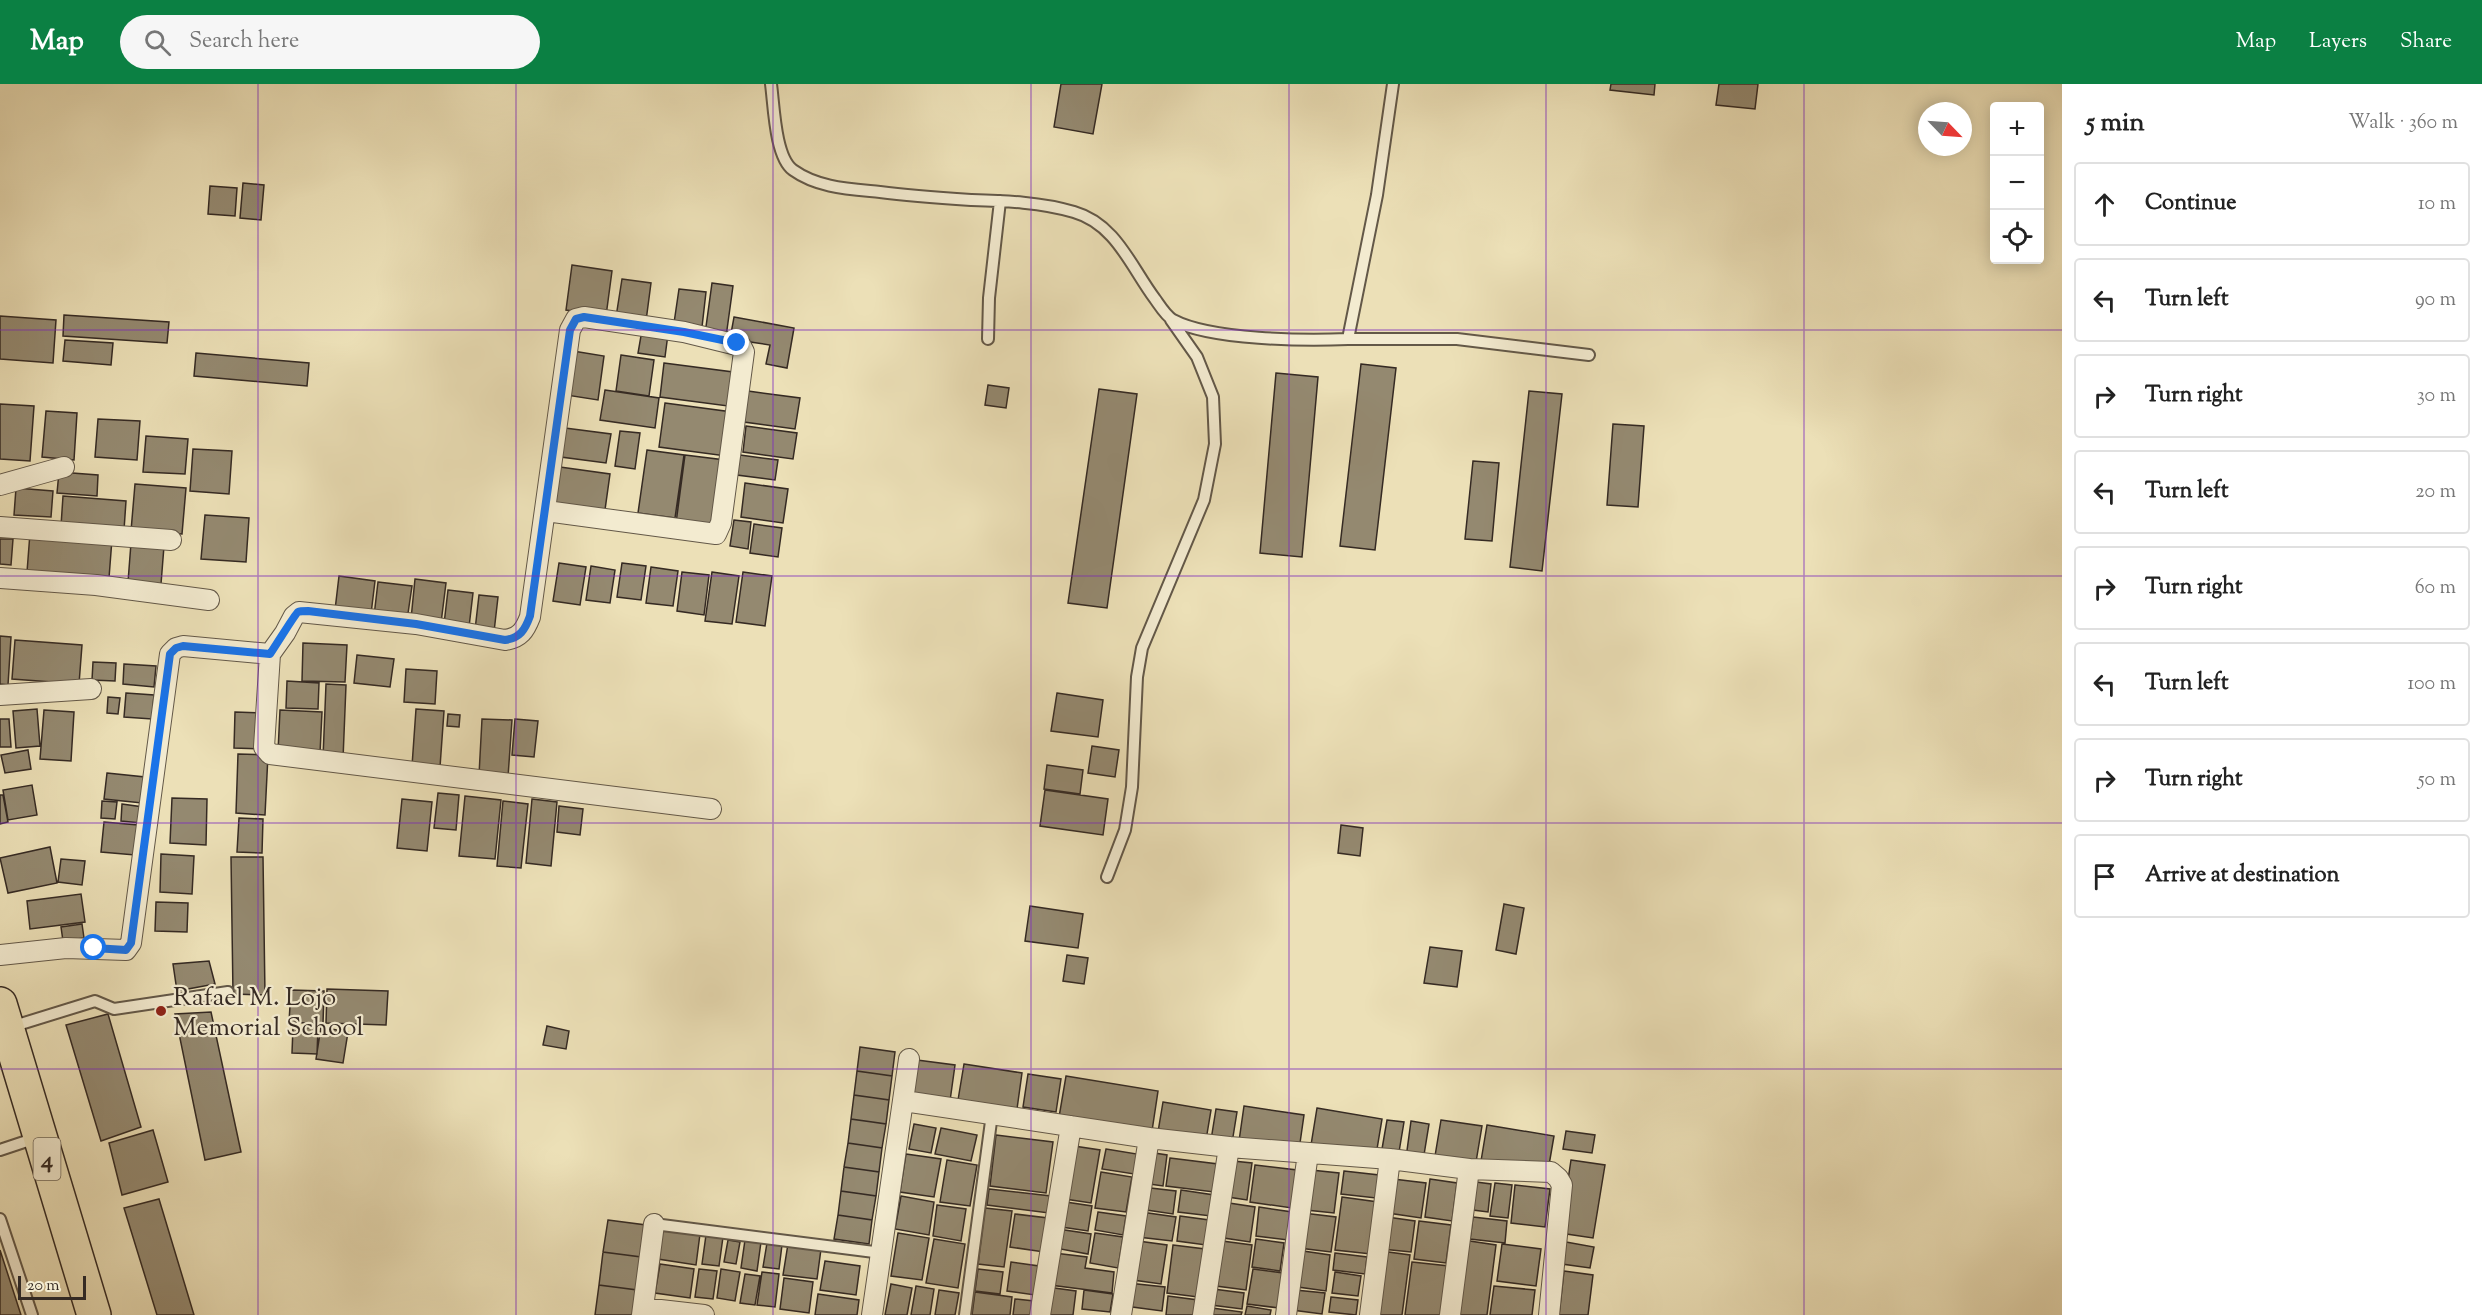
<!DOCTYPE html>
<html lang="en">
<head>
<meta charset="utf-8">
<style>
	body { margin:0; font-family:"Sorts Mill Goudy",serif; background:#f6f6f6; color:#222 }
	.controls { position:absolute; right:18px; top:18px; display:grid; overflow:hidden; border-radius:6px; box-shadow:0 3px 15px #0003 }
	.controls button { width:54px; height:54px; display:grid; place-items:center; padding:0; border:0; border-bottom:2px solid #e0e0e0; background:#fff; color:#222; font:30px sans-serif }
	.compass { position:absolute; left:1918px; top:18px; width:54px; height:54px; border-radius:50%; background:#fff; box-shadow:0 3px 15px #0003; rotate:115deg }
	.scale { position:absolute; left:18px; bottom:15px; width:68px; box-sizing:border-box; padding-left:6px; border:3px solid #352a23; border-top:0; font-size:16px; line-height:21px; white-space:nowrap; color:#352a23; -webkit-text-stroke:4px #f3ebd0; paint-order:stroke }
	.stop { position:absolute; width:18px; height:18px; margin:-14px; border:4px solid #1a73e8; border-radius:50%; background:#fff }
	.stop.end { background:#1a73e8; border-color:#fff; box-shadow:0 2px 6px #0008 }
	.list { margin:0; padding:0; list-style:none }
	h2 { display:flex; justify-content:space-between; align-items:center; height:78px; margin:0; padding:0 24px; font-size:26px }
	h2 small { font-size:20px; font-weight:400; color:#767676 }
	.list li { display:grid; grid-template-columns:39px 1fr auto; gap:18px; align-items:center; box-sizing:border-box; height:84px; margin:0 12px 12px; padding:0 12px; border:2px solid #e0e0e0; border-radius:6px }
	.list b { display:block; font-size:22px; white-space:nowrap }
	.list em { font-size:20px; font-style:normal; color:#767676 }
	.icon { flex:none; width:33px; height:33px; fill:none; stroke:currentColor; stroke-width:2; stroke-linecap:round; stroke-linejoin:round }
	.map { position:relative; flex:none; width:2062px; height:1231px; overflow:hidden }
	header { display:flex; align-items:center; gap:36px; box-sizing:border-box; height:84px; padding:0 30px; background:#0b8043; color:#fff }
	header strong { font-size:28px }
	nav { display:flex; gap:33px; margin-inline-start:auto; font-size:21px }
	.search { width:420px; height:54px; background:#f6f6f6; display:flex; align-items:center; gap:15px; box-sizing:border-box; padding:0 21px; border-radius:33px; color:#767676; font-size:22px }
	main { display:flex }
	aside { flex:1; background:#fff }
	.map>svg:first-child { display:block }
	.building { fill:#948970; stroke:#352a23; stroke-width:1.5 }
	.lines { fill:none; stroke-linecap:round; stroke-linejoin:round }
	.service-casing { stroke:#635848; stroke-width:14 }
	.minor-casing { stroke:#635848; stroke-width:22 }
	.trunk-casing { stroke:#352a23; stroke-width:36 }
	.service { stroke:#f3ebd0; stroke-width:10 }
	.minor { stroke:#f3ebd0; stroke-width:20 }
	.trunk { stroke:#ece0b7; stroke-width:33 }
	.route { stroke:#1a73e8; stroke-width:8 }
	.grid { fill:none; stroke:#7b2cbf; stroke-width:1.5; stroke-opacity:0.55 }
	.poi-dot { fill:#8f2418; stroke:#f3ebd0; stroke-width:2 }
	.labels { text-anchor:middle; stroke-width:4.5; stroke-linejoin:round; paint-order:stroke }
	.shield { fill:#f3ebd0; stroke:#6e6457; stroke-width:1.5 }
	.shield-label { font-size:24px; font-weight:bold; fill:#352a23 }
	.poi-label { font-size:26px; fill:#352a23; stroke:#f3ebd0; text-anchor:start }
</style>
</head>
<body>
<header>
<strong>Map</strong>
<div class="search"><svg class="icon" aria-label="search" viewBox="0 0 24 24"><circle cx="10" cy="10" r="6"/><path d="M15 15l6 6"/></svg>Search here</div>
<nav><a>Map</a><a>Layers</a><a>Share</a></nav>
</header>
<main>
<div class="map">
<svg width="2062" height="1231" viewBox="0 0 2062 1231">
	<rect width="100%" height="100%" fill="#ece0b7"/>
	<filter id="stains"><feTurbulence type="fractalNoise" baseFrequency=".00333" numOctaves="4"/><feColorMatrix values="0 0 0 0 .2 0 0 0 0 .09 0 0 0 0 .02 0 0 0 .5 -.17"/></filter>
	<radialGradient id="worn" r=".72"><stop offset=".6" stop-color="#630" stop-opacity="0"/><stop offset="1" stop-color="#630" stop-opacity=".3"/></radialGradient>
	<path class="building" d="M1061,0H1102L1093,50L1054,43Z
		M1611,0H1655L1654,11L1610,6Z
		M1719,0H1758L1755,25L1716,21Z
		M243,99L264,101L261,136L240,134Z
		M210,102L237,104L235,132L208,130Z
		M572,181L612,187L606,232L566,226Z
		M622,195L651,199L646,237L616,233Z
		M712,199L733,202L726,253L705,250Z
		M679,205L706,208L702,243L674,239Z
		M64,231L169,238L167,259L63,252Z
		M0,232L56,236L53,279L0,275Z
		M734,233L794,244L787,284L766,280L770,261L730,255Z
		M642,246L668,250L665,273L638,269Z
		M65,256L113,259L111,281L63,277Z
		M573,267L604,272L598,316L566,311Z
		M196,269L309,279L307,302L194,292Z
		M621,271L654,276L649,312L616,307Z
		M664,279L733,288L728,322L660,313Z
		M1361,280L1396,284L1375,466L1340,462Z
		M1276,289L1318,293L1302,473L1260,469Z
		M988,301L1009,304L1006,324L985,321Z
		M1099,305L1137,310L1107,524L1068,519Z
		M605,306L659,314L655,344L600,336Z
		M748,307L800,314L795,345L744,338Z
		M1529,307L1562,310L1542,487L1510,483Z
		M665,319L732,328L726,372L659,363Z
		M0,320L34,322L30,377L0,375Z
		M46,327L77,329L74,376L42,373Z
		M98,335L140,337L137,376L95,373Z
		M1613,340L1644,342L1638,423L1607,421Z
		M746,342L797,349L793,375L743,368Z
		M565,344L611,350L606,379L561,373Z
		M620,347L640,349L635,385L615,382Z
		M146,352L188,355L185,390L143,388Z
		M193,365L232,367L229,410L190,407Z
		M647,366L684,371L675,434L638,429Z
		M685,371L725,376L715,445L676,439Z
		M740,371L778,376L775,396L737,391Z
		M1473,377L1499,379L1492,457L1465,455Z
		M560,383L610,390L604,433L553,425Z
		M59,388L98,391L97,412L57,409Z
		M745,399L788,405L783,439L741,433Z
		M135,400L186,404L182,450L131,447Z
		M16,404L53,407L51,433L14,431Z
		M63,412L126,417L124,446L61,442Z
		M205,431L249,434L246,478L201,475Z
		M734,436L751,438L748,465L730,462Z
		M754,440L782,444L778,473L750,469Z
		M30,449L112,455L109,494L27,488Z
		M0,455H13L11,481L0,480Z
		M131,459L164,462L161,500L128,498Z
		M559,479L586,483L580,521L553,517Z
		M622,479L646,482L641,516L617,513Z
		M591,482L615,486L610,519L586,516Z
		M651,483L678,487L673,522L646,519Z
		M682,488L709,491L704,531L677,527Z
		M712,488L739,492L732,540L705,537Z
		M743,488L772,492L765,542L736,538Z
		M339,492L375,497L371,530L335,526Z
		M415,495L446,499L441,539L411,535Z
		M378,498L412,502L407,536L374,532Z
		M448,506L473,509L469,543L444,540Z
		M479,511L498,513L494,548L475,546Z
		M0,552L11,553L8,601L0,600Z
		M15,556L82,561L79,600L12,595Z
		M303,559L347,561L345,598L302,597Z
		M357,571L394,575L390,603L354,599Z
		M93,578L116,579L115,597L92,596Z
		M124,580L156,582L154,603L123,600Z
		M406,585L437,587L435,620L404,618Z
		M287,597L319,599L318,625L286,624Z
		M326,600L346,601L343,675L323,674Z
		M126,609L154,611L152,635L124,633Z
		M1057,609L1103,616L1098,653L1051,647Z
		M108,613L120,614L118,630L107,629Z
		M37,625L40,662L16,664L13,627Z
		M416,625L444,627L440,683L412,682Z
		M44,626L74,628L71,677L40,675Z
		M280,626L322,628L320,669L278,668Z
		M235,628L262,629L261,665L234,664Z
		M448,630L460,631L459,643L447,642Z
		M0,635H9L11,663H0Z
		M482,635L512,636L508,693L479,691Z
		M515,635L538,637L534,673L512,671Z
		M1092,662L1119,666L1115,693L1088,689Z
		M28,666L31,685L5,689L1,671Z
		M238,670L268,671L265,731L236,729Z
		M1047,681L1083,686L1080,710L1044,705Z
		M107,689L145,693L142,719L104,715Z
		M32,701L37,731L8,736L3,706Z
		M1045,706L1108,715L1103,751L1040,742Z
		M438,709L459,711L456,746L434,744Z
		M0,711H3L8,738L0,740Z
		M465,712L501,716L495,775L459,772Z
		M172,714L207,715L206,761L170,759Z
		M402,715L432,718L427,767L397,764Z
		M532,715L557,718L551,782L526,779Z
		M102,717L117,718L115,735L101,734Z
		M503,717L528,720L521,784L497,782Z
		M122,720L143,723L141,739L121,737Z
		M559,722L583,725L580,751L557,748Z
		M239,734L263,735L262,769L237,768Z
		M104,738L138,741L135,771L101,768Z
		M1341,741L1363,744L1360,772L1338,769Z
		M50,763L57,799L8,809L0,774Z
		M161,770L194,772L192,810L160,808Z
		M231,773H263L265,911L233,910Z
		M61,775L85,777L82,801L58,798Z
		M81,810L85,838L30,845L27,817Z
		M156,818L188,819L187,848L155,847Z
		M1504,820L1524,824L1516,870L1496,866Z
		M1030,822L1083,830L1078,864L1025,857Z
		M82,840L84,854L63,857L61,843Z
		M1430,863L1462,867L1457,903L1424,899Z
		M1067,871L1088,874L1084,900L1063,897Z
		M209,877L215,900L177,907L173,880Z
		M327,905L388,907L386,941L326,939Z
		M291,906L324,907L323,940L289,938Z
		M211,928L241,1068L205,1076L175,930Z
		M108,930L141,1043L101,1057L66,941Z
		M547,942L569,947L566,965L543,961Z
		M293,943L318,944L317,970L292,969Z
		M321,943L348,948L343,979L316,975Z
		M860,963L895,968L892,992L857,987Z
		M917,976L955,981L950,1017L912,1012Z
		M964,980L1022,989L1017,1025L958,1016Z
		M857,987L892,992L889,1016L854,1011Z
		M1028,990L1061,995L1056,1028L1023,1023Z
		M1066,992L1158,1007L1152,1047L1059,1033Z
		M854,1011L889,1016L886,1040L851,1035Z
		M1163,1018L1211,1026L1206,1056L1158,1048Z
		M1244,1022L1304,1031L1299,1066L1239,1057Z
		M1317,1024L1382,1035L1376,1071L1311,1061Z
		M1216,1025L1237,1028L1232,1059L1211,1056Z
		M851,1035L886,1040L882,1064L848,1059Z
		M1387,1036L1404,1038L1399,1068L1382,1065Z
		M1441,1036L1482,1042L1476,1078L1435,1072Z
		M1411,1037L1429,1040L1423,1077L1406,1074Z
		M914,1040L936,1044L931,1069L909,1065Z
		M1487,1041L1554,1052L1548,1087L1481,1077Z
		M941,1044L977,1051L971,1077L935,1070Z
		M153,1046L168,1098L122,1111L109,1059Z
		M1566,1047L1595,1051L1592,1069L1563,1065Z
		M996,1051L1053,1058L1046,1109L990,1102Z
		M848,1059L882,1064L879,1088L844,1083Z
		M1074,1062L1100,1066L1091,1119L1065,1115Z
		M1106,1065L1137,1070L1134,1090L1102,1085Z
		M1148,1068L1167,1071L1163,1102L1143,1099Z
		M906,1070L941,1075L934,1113L900,1108Z
		M1170,1074L1218,1080L1214,1108L1166,1102Z
		M947,1076L977,1081L970,1122L940,1118Z
		M1571,1076L1605,1081L1593,1154L1560,1149Z
		M1233,1077L1252,1079L1247,1116L1228,1113Z
		M1255,1081L1297,1086L1292,1124L1250,1118Z
		M844,1083L879,1088L876,1112L841,1107Z
		M1311,1086L1339,1089L1334,1129L1306,1126Z
		M1344,1087L1379,1091L1376,1114L1341,1110Z
		M1101,1088L1132,1093L1126,1128L1095,1124Z
		M1393,1095L1426,1099L1421,1134L1388,1129Z
		M1430,1095L1457,1099L1452,1137L1425,1133Z
		M1476,1098L1491,1100L1488,1128L1473,1126Z
		M1495,1099L1512,1101L1508,1134L1490,1132Z
		M1515,1101L1550,1105L1545,1143L1511,1139Z
		M1142,1103L1176,1107L1173,1130L1140,1125Z
		M989,1105L1051,1112L1049,1129L987,1121Z
		M1181,1106L1214,1111L1211,1132L1178,1128Z
		M841,1107L876,1112L872,1136L838,1131Z
		M901,1112L934,1118L929,1151L895,1145Z
		M1342,1113L1378,1118L1371,1170L1335,1166Z
		M159,1115L194,1231H157L124,1124Z
		M1059,1117L1092,1122L1088,1147L1055,1142Z
		M1229,1119L1255,1123L1250,1158L1224,1154Z
		M937,1121L966,1125L961,1157L933,1152Z
		M1259,1123L1292,1128L1288,1156L1256,1152Z
		M985,1124L1012,1127L1004,1183L978,1180Z
		M1098,1128L1126,1132L1123,1151L1095,1146Z
		M1141,1128L1176,1133L1172,1157L1138,1153Z
		M1303,1129L1336,1133L1331,1168L1299,1164Z
		M1015,1130L1048,1134L1044,1168L1010,1163Z
		M838,1131L872,1136L869,1160L834,1155Z
		M1180,1132L1209,1136L1206,1161L1177,1157Z
		M1387,1133L1415,1137L1411,1168L1382,1165Z
		M1473,1133L1507,1137L1505,1159L1470,1155Z
		M608,1136L646,1141L641,1173L603,1168Z
		M1419,1137L1451,1141L1446,1179L1414,1175Z
		M662,1144L700,1150L696,1181L658,1175Z
		M1058,1145L1091,1150L1088,1170L1055,1164Z
		M898,1149L929,1154L922,1196L891,1192Z
		M1095,1149L1123,1153L1118,1184L1090,1179Z
		M706,1151L723,1153L719,1182L702,1180Z
		M934,1155L965,1160L958,1204L926,1199Z
		M1256,1155L1284,1159L1280,1187L1252,1183Z
		M728,1156L740,1158L736,1180L724,1178Z
		M745,1156L761,1158L757,1187L741,1184Z
		M1463,1156L1496,1161L1487,1231H1453Z
		M1138,1157L1167,1161L1161,1200L1133,1196Z
		M1222,1157L1252,1161L1246,1206L1216,1202Z
		M1566,1158L1594,1163L1590,1184L1562,1180Z
		M767,1159L782,1161L779,1185L763,1183Z
		M788,1160L821,1165L817,1195L783,1191Z
		M1502,1160L1541,1165L1536,1202L1497,1197Z
		M1173,1161L1205,1165L1198,1213L1167,1209Z
		M0,1166L21,1231H0Z
		M1303,1167L1330,1171L1326,1207L1298,1203Z
		M1381,1167L1410,1171L1402,1231H1372Z
		M603,1168L641,1173L637,1206L599,1201Z
		M1054,1169L1087,1173L1085,1184L1114,1188L1112,1209L1050,1201Z
		M1335,1169L1367,1173L1365,1190L1333,1186Z
		M825,1177L860,1182L856,1211L820,1206Z
		M1011,1178L1039,1182L1035,1211L1007,1207Z
		M1412,1178L1449,1182L1442,1231H1405Z
		M660,1180L694,1185L690,1214L655,1209Z
		M699,1185L717,1187L713,1215L695,1213Z
		M721,1185L740,1188L735,1217L717,1214Z
		M978,1185L1003,1188L1000,1210L975,1207Z
		M1253,1185L1283,1189L1279,1224L1247,1220Z
		M1564,1187L1593,1191L1588,1231H1559Z
		M762,1188L779,1190L775,1223L757,1221Z
		M1335,1188L1361,1192L1358,1212L1332,1209Z
		M745,1190L760,1192L755,1221L740,1219Z
		M784,1194L813,1198L809,1229L780,1225Z
		M1128,1199L1165,1203L1162,1227L1125,1222Z
		M891,1200L912,1204L907,1231H885Z
		M599,1201L637,1206L633,1231H595Z
		M916,1202L934,1205L930,1231H911Z
		M1494,1202L1535,1206L1532,1231H1490Z
		M1047,1203L1076,1207L1073,1231H1044Z
		M1213,1205L1244,1209L1242,1225L1211,1221Z
		M939,1206L959,1209L955,1231H935Z
		M1084,1206L1113,1210L1110,1228L1082,1225Z
		M1295,1206L1325,1209L1322,1230L1292,1226Z
		M975,1208L1012,1213L1010,1231H972Z
		M818,1210L859,1216L857,1231H815Z
		M1168,1212L1198,1216L1196,1231H1166Z
		M1331,1213L1358,1216L1356,1231L1329,1228Z
		M1015,1215L1034,1217L1033,1231H1013Z
		M1247,1222L1271,1226L1270,1231H1245Z
		M1212,1224L1242,1228L1241,1231H1211Z"/>
	<g class="lines">
		<defs>
			<path id="service" d="M771,0C774,22 775,73 793,86C818,104 850,105 880,108C910,112 940,114 971,116C1005,117 1041,118 1074,128C1116,140 1131,183 1155,215C1160,222 1166,232 1173,236C1210,256 1306,257 1348,255
				M1393,0L1377,111L1348,255H1457L1589,271
				M988,255L989,214L1000,117
				M1107,793L1125,746L1132,703L1137,593L1142,564L1204,416L1215,360L1213,313L1197,273L1171,236
				M11,943L95,917L114,925L228,908
				M0,1066L36,1054
				M0,1135L32,1231
				M654,1140L882,1169
				M965,1231L992,1030"/>
			<path id="minor" d="M0,401L64,383
				M0,443L171,456
				M0,494L96,501L209,516
				M270,570L285,549L294,532L299,528L416,540L505,556C520,554 525,546 530,533L570,246L576,235L584,233L684,248L741,262L744,268L721,439L716,450L546,427
				M0,611L91,605
				M0,871L66,864L126,866L131,859L170,570L176,564L183,562L270,570L264,663L270,670L711,725
				M904,1017L1149,1054L1229,1063L1390,1075L1469,1085L1551,1088L1558,1094L1562,1101L1549,1231
				M643,1224L704,1231
				M642,1231L654,1140
				M872,1231L909,975
				M1040,1231L1071,1042
				M1121,1231L1149,1054
				M1203,1231L1229,1063
				M1286,1231L1308,1069
				M1370,1231L1390,1075
				M1450,1231L1469,1085"/>
			<path id="trunk" d="M0,920L94,1231"/>
		</defs>
		<use href="#service" class="service-casing"/>
		<use href="#minor" class="minor-casing"/>
		<use href="#trunk" class="trunk-casing"/>
		<use href="#service" class="service"/>
		<use href="#minor" class="minor"/>
		<use href="#trunk" class="trunk"/>
	</g>
	<g class="lines">
		<path class="route" d="M94,864L126,866L131,859L170,570L176,564L183,562L270,570C275,563 295,530 298,528C300,527 306,527 308,527L416,540L505,556C520,554 525,546 530,532L570,246L576,235L584,233L684,248L737,259"/>
	</g>
	<path class="grid" d="M258,0V1231M516,0V1231M773,0V1231M1031,0V1231M1289,0V1231M1546,0V1231M1804,0V1231M0,246H2062M0,492H2062M0,739H2062M0,985H2062"/>
	<circle class="poi-dot" cx="161" cy="927" r="6"/>
	<g class="labels">
		<rect class="shield" x="33.5" y="1054" width="27" height="42" rx="4.5"/>
		<g class="shield-label">
			<text x="47" y="1083">4</text>
		</g>
		<g class="poi-label">
			<text x="173" y="921">Rafael M. Lojo<tspan x="173" dy="30">Memorial School</tspan></text>
		</g>
	</g>
	<rect width="100%" height="100%" filter="url(#stains)"/>
	<rect width="100%" height="100%" fill="url(#worn)"/>
</svg>
<div class="controls">
<button>+</button>
<button>−</button>
<button><svg class="icon" aria-label="locate" viewBox="0 0 24 24"><circle cx="12" cy="12" r="6"/><path d="M12 2v4M12 18v4M2 12h4M18 12h4"/></svg></button>
</div>
<svg class="compass" viewBox="-18 -18 36 36"><path d="M0-13l5 13h-10z" fill="#e53935"/><path d="M0 13l5-13h-10z" fill="#767676"/></svg>
<div class="scale">20 m</div>
<div class="stop" style="left:94px;top:864px"></div>
<div class="stop end" style="left:737px;top:259px"></div>
</div>
<aside>
<h2>5 min<small>Walk · 360 m</small></h2>
<ul class="list">
<li><svg class="icon" aria-label="ahead" viewBox="0 0 24 24"><path d="M12 20V5M6 11l6-6 6 6"/></svg><div><b>Continue</b></div><em>10 m</em></li>
<li><svg class="icon" aria-label="left" viewBox="0 0 24 24"><path d="M17 20v-9H6M10 6l-5 5 5 5"/></svg><div><b>Turn left</b></div><em>90 m</em></li>
<li><svg class="icon" aria-label="right" viewBox="0 0 24 24"><path d="M7 20v-9h11M14 6l5 5-5 5"/></svg><div><b>Turn right</b></div><em>30 m</em></li>
<li><svg class="icon" aria-label="left" viewBox="0 0 24 24"><path d="M17 20v-9H6M10 6l-5 5 5 5"/></svg><div><b>Turn left</b></div><em>20 m</em></li>
<li><svg class="icon" aria-label="right" viewBox="0 0 24 24"><path d="M7 20v-9h11M14 6l5 5-5 5"/></svg><div><b>Turn right</b></div><em>60 m</em></li>
<li><svg class="icon" aria-label="left" viewBox="0 0 24 24"><path d="M17 20v-9H6M10 6l-5 5 5 5"/></svg><div><b>Turn left</b></div><em>100 m</em></li>
<li><svg class="icon" aria-label="right" viewBox="0 0 24 24"><path d="M7 20v-9h11M14 6l5 5-5 5"/></svg><div><b>Turn right</b></div><em>50 m</em></li>
<li><svg class="icon" aria-label="arrive" viewBox="0 0 24 24"><path d="M6 21V4h12l-3 4 3 4H6"/></svg><div><b>Arrive at destination</b></div></li>
</ul>
</aside>
</main>
</body>
</html>
